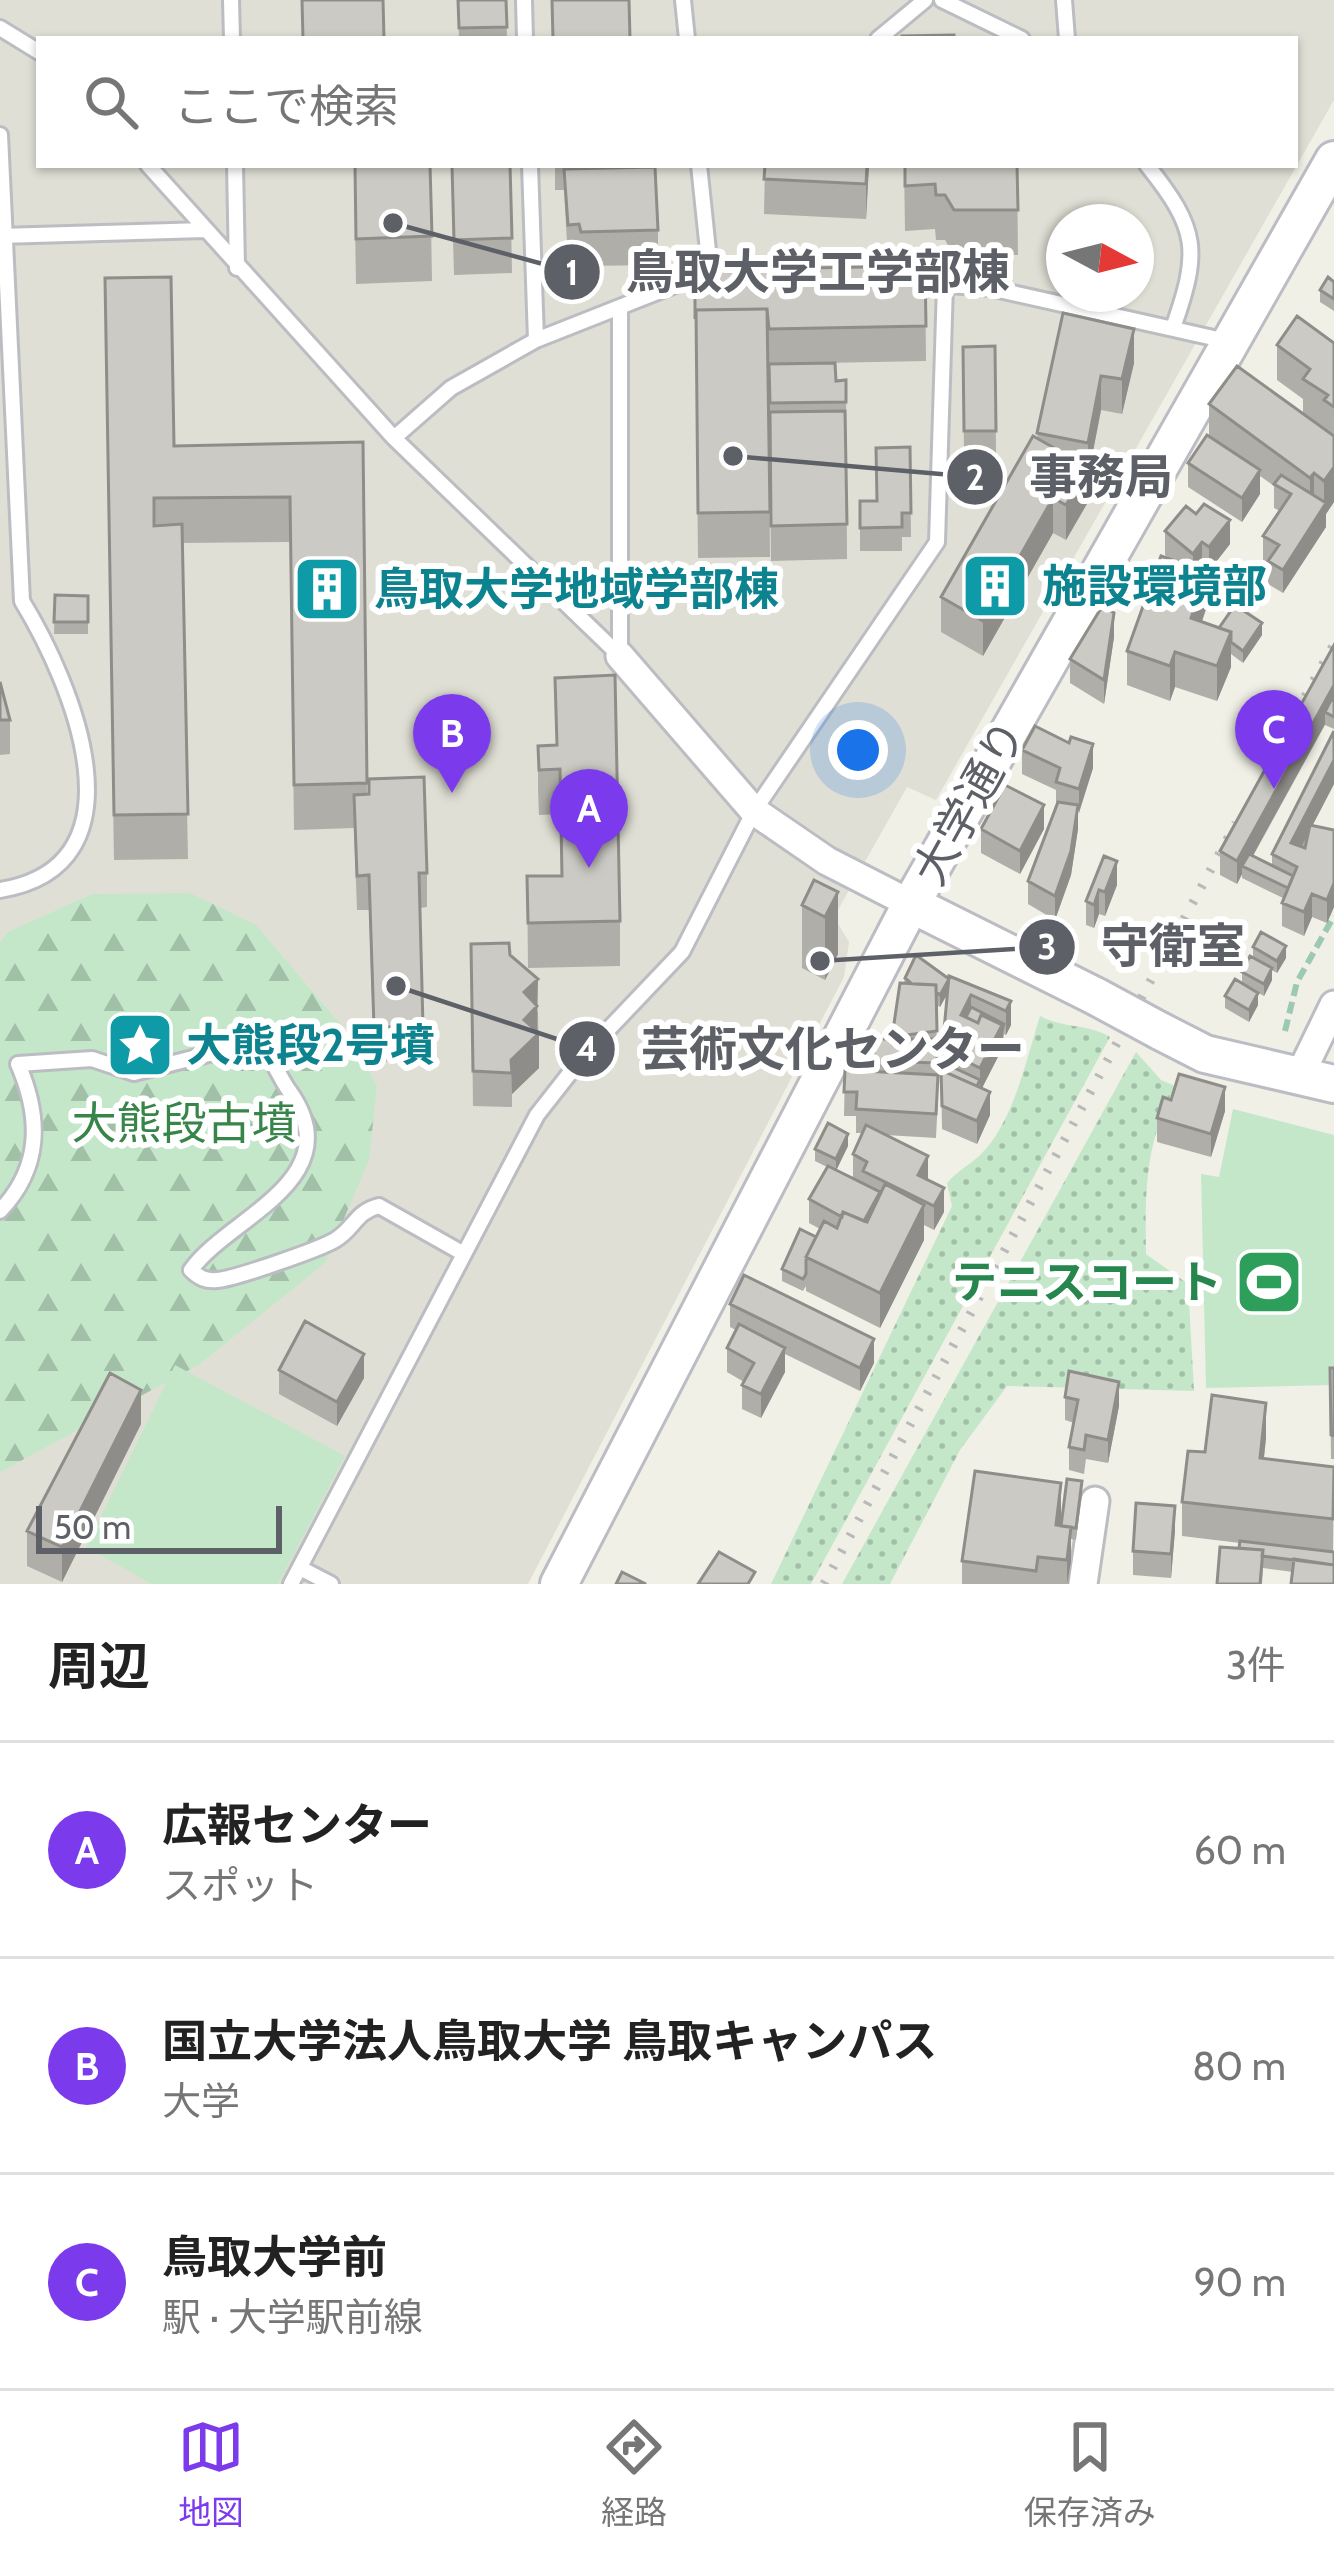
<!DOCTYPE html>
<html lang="ja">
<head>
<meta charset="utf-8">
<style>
	body { margin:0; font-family:Cabin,"Noto Sans JP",sans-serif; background:#f2f2f2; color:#222 }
	.compass { position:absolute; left:1046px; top:204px; width:108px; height:108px; border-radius:50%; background:#fff; box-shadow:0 3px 9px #0004; rotate:97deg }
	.scale { position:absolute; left:36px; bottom:30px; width:246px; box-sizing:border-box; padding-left:12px; border:6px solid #5e6067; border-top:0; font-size:33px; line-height:42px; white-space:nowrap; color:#5e6067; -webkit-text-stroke:9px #fff; paint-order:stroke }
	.you { position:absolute; left:858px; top:750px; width:42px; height:42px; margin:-30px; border:9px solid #fff; border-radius:50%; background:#1a73e8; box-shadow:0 0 0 18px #1a73e833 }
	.badge { display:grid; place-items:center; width:78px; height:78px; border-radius:50%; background:#7c3aed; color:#fff; font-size:39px; font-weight:700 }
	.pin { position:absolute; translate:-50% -99px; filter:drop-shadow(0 3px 6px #0008) }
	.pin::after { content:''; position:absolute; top:63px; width:42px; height:36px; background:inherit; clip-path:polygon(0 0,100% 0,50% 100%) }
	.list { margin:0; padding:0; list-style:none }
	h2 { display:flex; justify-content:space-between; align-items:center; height:156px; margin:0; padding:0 48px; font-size:51px }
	h2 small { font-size:39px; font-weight:400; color:#767676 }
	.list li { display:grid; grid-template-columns:78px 1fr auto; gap:36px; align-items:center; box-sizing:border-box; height:216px; padding:0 48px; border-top:3px solid #e0e0e0 }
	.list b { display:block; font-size:45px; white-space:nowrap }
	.list p { margin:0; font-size:39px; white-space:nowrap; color:#767676 }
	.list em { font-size:39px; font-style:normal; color:#767676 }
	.icon { flex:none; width:66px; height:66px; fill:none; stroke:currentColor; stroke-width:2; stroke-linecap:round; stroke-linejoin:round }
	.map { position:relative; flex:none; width:1334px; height:1584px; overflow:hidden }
	.search { position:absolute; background:#fff; box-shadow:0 3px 9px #0004; left:36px; right:36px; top:36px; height:132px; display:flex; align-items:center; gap:30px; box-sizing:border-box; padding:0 42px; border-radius:0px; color:#767676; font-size:45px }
	.sheet { height:804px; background:#fff }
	nav { display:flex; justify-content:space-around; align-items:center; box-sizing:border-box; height:168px; border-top:3px solid #e0e0e0; background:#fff; font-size:33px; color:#767676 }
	nav a { display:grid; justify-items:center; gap:6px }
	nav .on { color:#7c3aed }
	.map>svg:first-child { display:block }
	.education { fill:#e0dfd5; fill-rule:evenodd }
	.grass { fill:url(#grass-dots) }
	.forest { fill:url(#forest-firs) }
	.garden { fill:#c4e7ca }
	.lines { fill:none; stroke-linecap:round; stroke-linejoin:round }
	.lane-casing { stroke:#bbbdc2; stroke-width:20 }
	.street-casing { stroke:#bbbdc2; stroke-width:33 }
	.secondary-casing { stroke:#bcbdc4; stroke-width:42 }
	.path { stroke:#9dc8b1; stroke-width:6; stroke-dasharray:12 6; stroke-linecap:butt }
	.lane { stroke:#fff; stroke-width:14 }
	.street { stroke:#fff; stroke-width:27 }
	.secondary { stroke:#fff; stroke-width:36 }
	.rail { stroke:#b9b9ba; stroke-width:9; stroke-dasharray:3 15; stroke-linecap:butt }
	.secondary-bridge-casing { stroke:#bcbdc4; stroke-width:42; stroke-linecap:butt }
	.secondary-bridge { stroke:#fff; stroke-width:36 }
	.wall { fill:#afaea9 }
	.shaded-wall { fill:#8f8d89 }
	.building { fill:#cccac4; stroke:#8f8d89; stroke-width:3 }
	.labels { text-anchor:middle; stroke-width:12; stroke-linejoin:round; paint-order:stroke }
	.culture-label { font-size:45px; font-weight:bold; fill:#0d838f; stroke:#fff; text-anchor:start }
	.street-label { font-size:45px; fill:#5e6067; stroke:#fff }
	.park-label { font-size:45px; fill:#378548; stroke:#fff }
	.leisure-label { font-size:45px; font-weight:bold; fill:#27864d; stroke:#fff; text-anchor:end }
	.leader { fill:none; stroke:#5e6067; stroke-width:4.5 }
	.callout-dot { fill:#5e6067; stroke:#fff; stroke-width:4.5 }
	.mark-label { font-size:36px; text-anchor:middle; font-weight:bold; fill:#fff }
	.callout-label { font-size:48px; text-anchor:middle; font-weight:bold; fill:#5e6067; stroke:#fff; stroke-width:12; stroke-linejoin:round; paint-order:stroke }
</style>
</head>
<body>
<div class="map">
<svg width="1334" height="1584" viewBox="0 0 1334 1584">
	<defs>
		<pattern id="grass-dots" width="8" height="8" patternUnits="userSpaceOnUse" patternTransform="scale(3)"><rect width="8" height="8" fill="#c4e7ca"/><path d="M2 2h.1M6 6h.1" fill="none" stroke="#a2bfa8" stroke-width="1.8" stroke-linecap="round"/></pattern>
		<pattern id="forest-firs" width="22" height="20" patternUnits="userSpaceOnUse" patternTransform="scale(3)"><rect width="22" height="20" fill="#c4e7ca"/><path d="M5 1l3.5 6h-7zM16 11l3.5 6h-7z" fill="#a2bfa8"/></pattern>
	</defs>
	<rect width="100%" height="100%" fill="#f0f0e7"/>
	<path class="education" d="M0,0H1334V100L936,800L907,787L834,917L849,942L844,977L528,1584H0ZM39,39H1295V165H39ZM1064,222H1136V294H1064Z"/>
	<path class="grass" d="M1040,1016C1065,1029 1086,1023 1110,1037L811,1584H771L952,1206L947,1183C959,1169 972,1164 983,1152C1014,1120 1027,1057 1040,1016Z
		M1136,1052L1161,1080L1175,1086C1145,1145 1145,1189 1146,1254L1188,1284L1194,1391L1007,1386L960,1450L890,1584H842Z"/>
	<path class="forest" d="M190,893L256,925L346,1031L377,1086L369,1160L325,1263L200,1364L0,1472V942L8,932L92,894Z"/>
	<path class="garden" d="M1233,1109L1334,1135V1385L1206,1388L1201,1174L1219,1177Z
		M175,1365L345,1456L278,1584H152L86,1547Z"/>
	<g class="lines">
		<defs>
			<path id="lane" d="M231,0L232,39
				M524,0L525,39
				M683,0L687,39
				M942,0L1022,39
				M1064,0L1067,39
				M0,28L39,52
				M878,39L925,0
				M0,135L22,601C72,683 149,866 0,890
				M148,165L394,438L620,656
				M235,165L237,268
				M530,165L536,340
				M699,165L711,279
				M1147,165C1199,230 1200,251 1173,328
				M0,236L205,230
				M908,282L990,288L1227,341
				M394,438L451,388L536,340L688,280L711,279
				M620,656V307
				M0,1211C42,1167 41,1117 18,1064L92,1059L134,1073L252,1043C273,1053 276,1073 290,1092C352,1180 227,1218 191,1270C199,1278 206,1281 217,1280C234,1279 320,1249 335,1240C355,1228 355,1212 379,1206L464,1254
				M300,1568L331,1584
				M291,1584L537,1115L584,1055L682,952L754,811L937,542L945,285"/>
			<path id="street" d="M620,656L754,811L827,861L911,904
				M1299,1077L1334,1005
				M1083,1584L1095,1501"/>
			<path id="secondary" d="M911,904L1097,997
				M1160,1031L1205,1054L1334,1084
				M559,1584L911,904L1334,160"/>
		</defs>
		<use href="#lane" class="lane-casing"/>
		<use href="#street" class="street-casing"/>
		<use href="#secondary" class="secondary-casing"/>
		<path class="path" d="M1285,1031L1297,982L1334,916"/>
		<use href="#lane" class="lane"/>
		<use href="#street" class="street"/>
		<use href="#secondary" class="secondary"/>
		<path class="rail" d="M1279,744L1334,644
			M824,1584L1236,823"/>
		<defs>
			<path id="secondary-bridge" d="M1097,997L1160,1031"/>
		</defs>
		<use href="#secondary-bridge" class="secondary-bridge-casing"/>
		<use href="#secondary-bridge" class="secondary-bridge"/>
	</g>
	<path class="wall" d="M458,0H506L507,39H459Z
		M354,165H430L432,281L356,284Z
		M451,165H510L512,273L454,275Z
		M555,165H632L658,230V265L581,266L579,259L568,260L564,190H555Z
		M765,165H869L866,219L764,214Z
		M904,165H1017L1018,255H954L945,240H936L935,229L905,231Z
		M925,266L926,361L769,364L768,352L770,557L698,558L695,270Z
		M1334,282V311L1320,302V290Z
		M1063,313L1134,363L1122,414L1101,410L1088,477V502L1066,540L1053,533L983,656L941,632V597L1037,438Z
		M105,323L174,446L363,442L367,794L427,873V907L420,908L423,1061L374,1062L369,910H357L354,828L294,830L290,542L182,543L188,859L114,860Z
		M1334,343V502L1326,514V527L1283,593L1268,584V563L1263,560V536L1280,511L1274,508V486L1260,476V494L1242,522L1188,487V463L1209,437V404L1324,429L1303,414V399L1277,380V345Z
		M995,346L996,454L964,455L963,347Z
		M769,364L836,381L846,380L847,559L771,561Z
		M910,447L911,537H902V551H860V501H876Z
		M1165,531L1230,544L1209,571L1202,566L1200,569L1207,606L1202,622L1219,628L1262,635L1243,663L1231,654V667L1217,701L1175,687L1170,701L1127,685V651L1171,560L1165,555Z
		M55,595L88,596V634H54Z
		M1114,637L1104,704L1070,683V659Z
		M1334,645V729L1325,725L1253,856L1272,865V854L1334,731V784L1312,826L1334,830V907L1327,923L1312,917L1304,936L1282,926V903L1283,898L1242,878V874L1237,884L1220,875V851Z
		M555,678L620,921V966L528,968L527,876H561L560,814L539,815L538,791V746L556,745Z
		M0,682L10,720V754L0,755Z
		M1022,750L1093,768L1078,813V829L1071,875L1055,920L1028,904V881L1056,806V790L1022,774Z
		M981,829H1044L1020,874L981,853Z
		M1104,856L1117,885L1105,916L1099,914L1094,928L1086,925V901Z
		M814,880L838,954L825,980L802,968V905Z
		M471,944L510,955L538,1013L539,1068L512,1094V1107L473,1106Z
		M1253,947L1286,958L1277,973L1272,970V980L1264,996L1244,985L1258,1005L1249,1022L1225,1008V996L1242,983V972L1253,958Z
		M905,978L949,979L1011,1001V1025L1006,1035L1004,1034L1002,1049L982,1088L990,1115L977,1144L942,1129L941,1070L945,1071L944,1030L947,994L940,1007L936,1005L938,1098L936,1138L886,1135L928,1180L944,1212L934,1230L924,1225V1240L880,1328L806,1291V1286L803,1291L782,1281V1269L816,1237L820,1229L809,1223V1199L827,1167L815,1161V1149L848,1146L836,1170L853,1177V1154L863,1133H856V1116H844L845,1070L873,1071L872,1039H892Z
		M1225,1111L1211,1157L1157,1142V1118Z
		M730,1304L874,1363L860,1391L785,1354V1372L761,1418L742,1409V1385L744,1382L727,1372V1348L736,1330L730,1327Z
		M1330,1368H1334V1459H1331Z
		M279,1370L364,1378L337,1426L279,1394Z
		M1065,1397L1119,1406L1108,1463L1086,1459L1084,1474L1069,1470V1447L1074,1423L1065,1420Z
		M141,1424L62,1582L27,1566V1531Z
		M1266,1438L1264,1458L1334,1467L1333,1552L1293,1572L1263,1568L1262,1584H1217L1239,1548L1240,1543L1182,1536V1502L1205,1452Z
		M1082,1493L1076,1540L1071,1539L1069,1584H962V1561L1061,1518L1060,1525Z
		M1175,1530L1171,1578L1133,1575V1551Z"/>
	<path class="shaded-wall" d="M867,165H869L866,219V184Z
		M1134,329V363L1122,414V379Z
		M1101,376V410L1088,477V443Z
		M1088,467V502L1066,540V505Z
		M1334,467V502L1326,514V527L1283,593V570L1324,505V481Z
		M1260,470V494L1242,522V498Z
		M1314,473V507L1310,512V478Z
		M1053,498V533L983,656V621Z
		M1230,520V544L1209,571V547Z
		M1202,542V566L1193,577V554Z
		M1207,572V606L1191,652V618Z
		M1114,613V637L1104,704V680Z
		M1262,623V635L1243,663V651Z
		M1231,632V667L1217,701V666Z
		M1175,652V687L1170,701V666Z
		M1334,685V709L1325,712V724L1246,868L1242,866V874L1237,884V861Z
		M1093,744V768L1079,813V789Z
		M1334,760V784L1291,867V843Z
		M1044,805V829L1020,874V851Z
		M1078,805V829L1071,875L1055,920V896Z
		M1117,861V885L1105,916V892Z
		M1334,883V907L1327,923V900Z
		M1099,890V914L1094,928V905Z
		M838,892V954L825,980V917Z
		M1312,894V917L1304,936V912Z
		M1286,946V958L1277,973V961Z
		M1272,968V980L1264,996V984Z
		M538,979L537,1035L539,1033V1068L512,1094L511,1060L524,992Z
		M949,979V991L940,1007V995Z
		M1258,993V1005L1249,1022V1010Z
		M971,995V1018L961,1015Z
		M1011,1001V1025L1006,1035V1011Z
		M1004,1024L1002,1049L980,1092V1068L1002,1025Z
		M1225,1087V1111L1211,1157V1134Z
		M990,1092V1115L977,1144V1121Z
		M848,1134V1146L836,1171V1159Z
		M928,1156V1180L918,1175Z
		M944,1188V1212L934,1230V1206Z
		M924,1205V1240L880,1328V1293Z
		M874,1339V1363L860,1391V1368Z
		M785,1348V1372L761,1418V1394Z
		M364,1354V1378L337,1426V1402Z
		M1119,1382V1406L1108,1463V1440Z
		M141,1390V1424L62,1582V1547Z
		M1266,1403V1438L1260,1492V1458Z
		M1061,1483V1518L1056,1560V1525Z
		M1175,1506V1530L1171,1578V1554Z
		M1071,1527V1562L1067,1584V1560Z"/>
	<path class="building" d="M302,0H383L384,39H303Z
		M458,0H506L507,27L459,28Z
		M552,0H629L630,39H553Z
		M954,35V39H902V36Z
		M355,165H430L432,236L356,239Z
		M452,165H510L512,238L454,240Z
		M765,165H867L866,184L764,179Z
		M905,165H1017L1018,210H954L945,195H936L935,184L905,186Z
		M655,167L658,230L581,232L579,224L568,225L564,169Z
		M925,266L926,326L769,329L767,309L696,310L695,319V270Z
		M171,277L174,446L363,442L367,783L294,785L290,497L154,498V526L182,524L188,814L114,815L105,278Z
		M1328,277L1334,282V299L1320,290Z
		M767,309L770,512L698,513L696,310Z
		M1063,313L1134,329L1122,379L1101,376L1088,443L1037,433Z
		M1297,316L1334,343V407L1324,400L1328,395L1303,379L1310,369L1277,345Z
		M995,346L996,431H964L963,347Z
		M835,363L836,381L846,380V402L770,403L769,364Z
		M1237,366L1334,436V467L1324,481L1314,473L1310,478L1209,404Z
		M845,411L847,524L771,526L770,412Z
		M1207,435L1260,470L1242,498L1188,463Z
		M1033,436L1088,467L1066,505L1053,498L983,621L941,597Z
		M910,447L911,513H902V527L860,528V501H877L876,448Z
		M1281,475L1326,503L1283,570L1268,561L1279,545L1263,536L1291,494L1274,484Z
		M1204,504L1230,520L1209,547L1202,542L1193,554L1165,531L1186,506L1196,514Z
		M1161,556L1207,572L1191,618L1231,632L1217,666L1175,652L1170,666L1127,651Z
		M55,595L88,596V622H54Z
		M1103,605L1114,613L1104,680L1070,659Z
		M1235,605L1262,623L1243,651L1231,642V632L1219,628Z
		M1334,645V685L1237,861L1220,851Z
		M615,675L620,921L528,923L527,876H562L560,769L539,770L538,746L557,745L555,678Z
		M0,682L10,720H0Z
		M1331,700L1334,701V717L1325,712Z
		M1035,726L1069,743L1071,737L1093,744L1079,789L1056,782L1060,768L1022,750Z
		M1334,731V760L1291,843L1305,848L1310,825L1334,830V883L1327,900L1312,894L1304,912L1282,903L1297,867L1272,854Z
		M424,777L427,873H419L423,1026L374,1027L369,875L357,876L354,795L369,794V779Z
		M1005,785L1044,805L1020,851L981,829Z
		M1058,802L1078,805L1071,851L1055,896L1028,881Z
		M1249,854L1293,876L1288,888L1242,866Z
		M1104,856L1117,861L1105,892L1099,890L1094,905L1086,901Z
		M814,880L838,892L825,917L802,905Z
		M1261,932L1286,946L1277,961L1253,947Z
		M509,943L510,955L538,979L524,992L537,1006L524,1020L539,1033L511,1060L512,1073L473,1071L471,944Z
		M916,955L949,979L940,995L936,992V985L912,984L905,978Z
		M1250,956L1272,968L1264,984L1242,972Z
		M949,976L1011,1001L1006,1011L971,995L961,1015L978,1023L981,1015L1002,1025L980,1068L945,1051L952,1035L944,1030Z
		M1235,979L1258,993L1249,1010L1225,996Z
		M900,983L936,985L937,1031L892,1037Z
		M971,1007L1004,1024L1002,1030V1025L981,1015L978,1023L966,1017Z
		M872,1039H937V1063L875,1061Z
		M948,1065L980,1080L977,1086L945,1072Z
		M845,1070L938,1075L936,1114L856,1109L857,1092H844Z
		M941,1070L990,1092L977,1121L942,1106Z
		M1179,1074L1225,1087L1211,1134L1157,1118L1163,1097L1171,1100Z
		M828,1123L848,1134L836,1159L815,1149Z
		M866,1125L928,1156L918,1175L944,1188L934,1206L863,1171L867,1162L853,1154Z
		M828,1166L880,1192L864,1221L843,1212L842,1217L809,1199Z
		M885,1184L924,1205L880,1293L806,1257L824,1221L837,1228L843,1212L867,1222Z
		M800,1229L816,1237L806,1257V1274L803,1279L782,1269Z
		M744,1275L874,1339L860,1368L730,1304Z
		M305,1321L364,1354L337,1402L279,1370Z
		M739,1324L785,1348L761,1394L742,1385L754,1363L727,1348Z
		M1330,1368H1334V1436L1331,1435Z
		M1069,1371L1119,1382L1108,1440L1086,1435L1084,1450L1069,1447L1078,1400L1065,1397Z
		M110,1373L141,1390L62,1547L27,1531Z
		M1212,1395L1266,1403L1260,1458L1334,1467L1333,1519L1182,1502L1188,1451L1205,1452Z
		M975,1471L1061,1483L1056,1525L1071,1527L1067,1560L1038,1557L1036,1571L962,1561Z
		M1067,1479L1082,1481L1076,1528L1061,1526Z
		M1136,1503L1175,1506L1171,1554L1133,1551Z
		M1240,1541L1334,1552V1565L1262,1556L1263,1550L1239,1548Z
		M1220,1547L1263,1550L1260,1584H1217Z
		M719,1552L755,1572L748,1584H698Z
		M1294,1559L1334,1565V1584H1291Z
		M622,1572L646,1584H616Z"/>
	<defs>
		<symbol id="building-square" viewBox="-11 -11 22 22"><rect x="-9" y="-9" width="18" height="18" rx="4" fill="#0f9aa8" stroke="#fff"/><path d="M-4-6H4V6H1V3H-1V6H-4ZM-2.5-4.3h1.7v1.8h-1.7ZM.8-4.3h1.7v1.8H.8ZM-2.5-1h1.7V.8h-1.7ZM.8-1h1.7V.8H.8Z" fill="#fff"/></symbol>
		<symbol id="sight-square" viewBox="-11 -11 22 22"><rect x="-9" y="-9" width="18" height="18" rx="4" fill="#0f9aa8" stroke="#fff"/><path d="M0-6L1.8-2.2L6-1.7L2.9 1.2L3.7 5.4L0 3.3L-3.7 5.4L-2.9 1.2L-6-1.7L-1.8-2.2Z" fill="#fff"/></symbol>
		<symbol id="stadium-square" viewBox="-11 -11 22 22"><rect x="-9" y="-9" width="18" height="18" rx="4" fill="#2e9e5b" stroke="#fff"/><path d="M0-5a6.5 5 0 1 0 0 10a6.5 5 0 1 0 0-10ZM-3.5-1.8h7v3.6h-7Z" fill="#fff"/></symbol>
	</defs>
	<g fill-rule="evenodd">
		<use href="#building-square" x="957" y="548" width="76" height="76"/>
		<use href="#building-square" x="289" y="551" width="76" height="76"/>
		<use href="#sight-square" x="102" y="1007" width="76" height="76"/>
		<use href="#stadium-square" x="1231" y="1244" width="76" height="76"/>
	</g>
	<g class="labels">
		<g class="culture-label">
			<text x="1042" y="602">施設環境部</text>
			<text x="374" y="605">鳥取大学地域学部棟</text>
			<text x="186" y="1061">大熊段2号墳</text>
		</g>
		<g class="street-label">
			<text transform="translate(969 802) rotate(-61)" y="16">大学通り</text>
		</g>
		<g class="park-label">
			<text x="184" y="1139">大熊段古墳</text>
		</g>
		<g class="leisure-label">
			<text x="1222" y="1298">テニスコート</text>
		</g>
	</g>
	<path class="leader" d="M393 223L572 272M733 456L975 477M820 961L1047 947M396 986L587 1049"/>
	<g class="callout-dot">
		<circle cx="393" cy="223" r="12"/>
		<circle cx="733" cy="456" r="12"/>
		<circle cx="820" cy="961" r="12"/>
		<circle cx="396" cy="986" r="12"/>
		<circle cx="572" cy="272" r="30"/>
		<circle cx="975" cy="477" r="30"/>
		<circle cx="1047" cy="947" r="30"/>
		<circle cx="587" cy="1049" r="30"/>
	</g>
	<g class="mark-label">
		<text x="572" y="285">1</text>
		<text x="975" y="490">2</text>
		<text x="1047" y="959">3</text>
		<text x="587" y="1061">4</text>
	</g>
	<g class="callout-label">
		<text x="818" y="289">鳥取大学工学部棟</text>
		<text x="1101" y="494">事務局</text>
		<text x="1173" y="963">守衛室</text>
		<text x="833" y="1066">芸術文化センター</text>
	</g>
</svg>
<svg class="compass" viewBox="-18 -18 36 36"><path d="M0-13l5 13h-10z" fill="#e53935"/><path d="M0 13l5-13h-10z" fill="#767676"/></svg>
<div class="scale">50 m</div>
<div class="you"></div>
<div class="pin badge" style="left:589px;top:868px">A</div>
<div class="pin badge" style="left:452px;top:793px">B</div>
<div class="pin badge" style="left:1274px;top:789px">C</div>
<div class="search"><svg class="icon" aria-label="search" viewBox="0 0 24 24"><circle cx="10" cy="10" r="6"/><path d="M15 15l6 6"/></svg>ここで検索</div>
</div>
<section class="sheet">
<h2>周辺<small>3件</small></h2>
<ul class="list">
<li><span class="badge">A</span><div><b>広報センター</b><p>スポット</p></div><em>60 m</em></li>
<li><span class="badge">B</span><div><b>国立大学法人鳥取大学 鳥取キャンパス</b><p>大学</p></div><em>80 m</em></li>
<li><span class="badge">C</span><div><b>鳥取大学前</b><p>駅 · 大学駅前線</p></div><em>90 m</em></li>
</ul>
</section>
<nav>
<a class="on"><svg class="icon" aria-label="map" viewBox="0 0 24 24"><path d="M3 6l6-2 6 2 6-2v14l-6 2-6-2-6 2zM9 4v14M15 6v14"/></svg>地図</a>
<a><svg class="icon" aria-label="directions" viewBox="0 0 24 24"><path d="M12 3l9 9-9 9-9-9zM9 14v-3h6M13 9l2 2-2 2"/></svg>経路</a>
<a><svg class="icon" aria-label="saved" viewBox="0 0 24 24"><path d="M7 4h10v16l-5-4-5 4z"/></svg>保存済み</a>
</nav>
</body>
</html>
